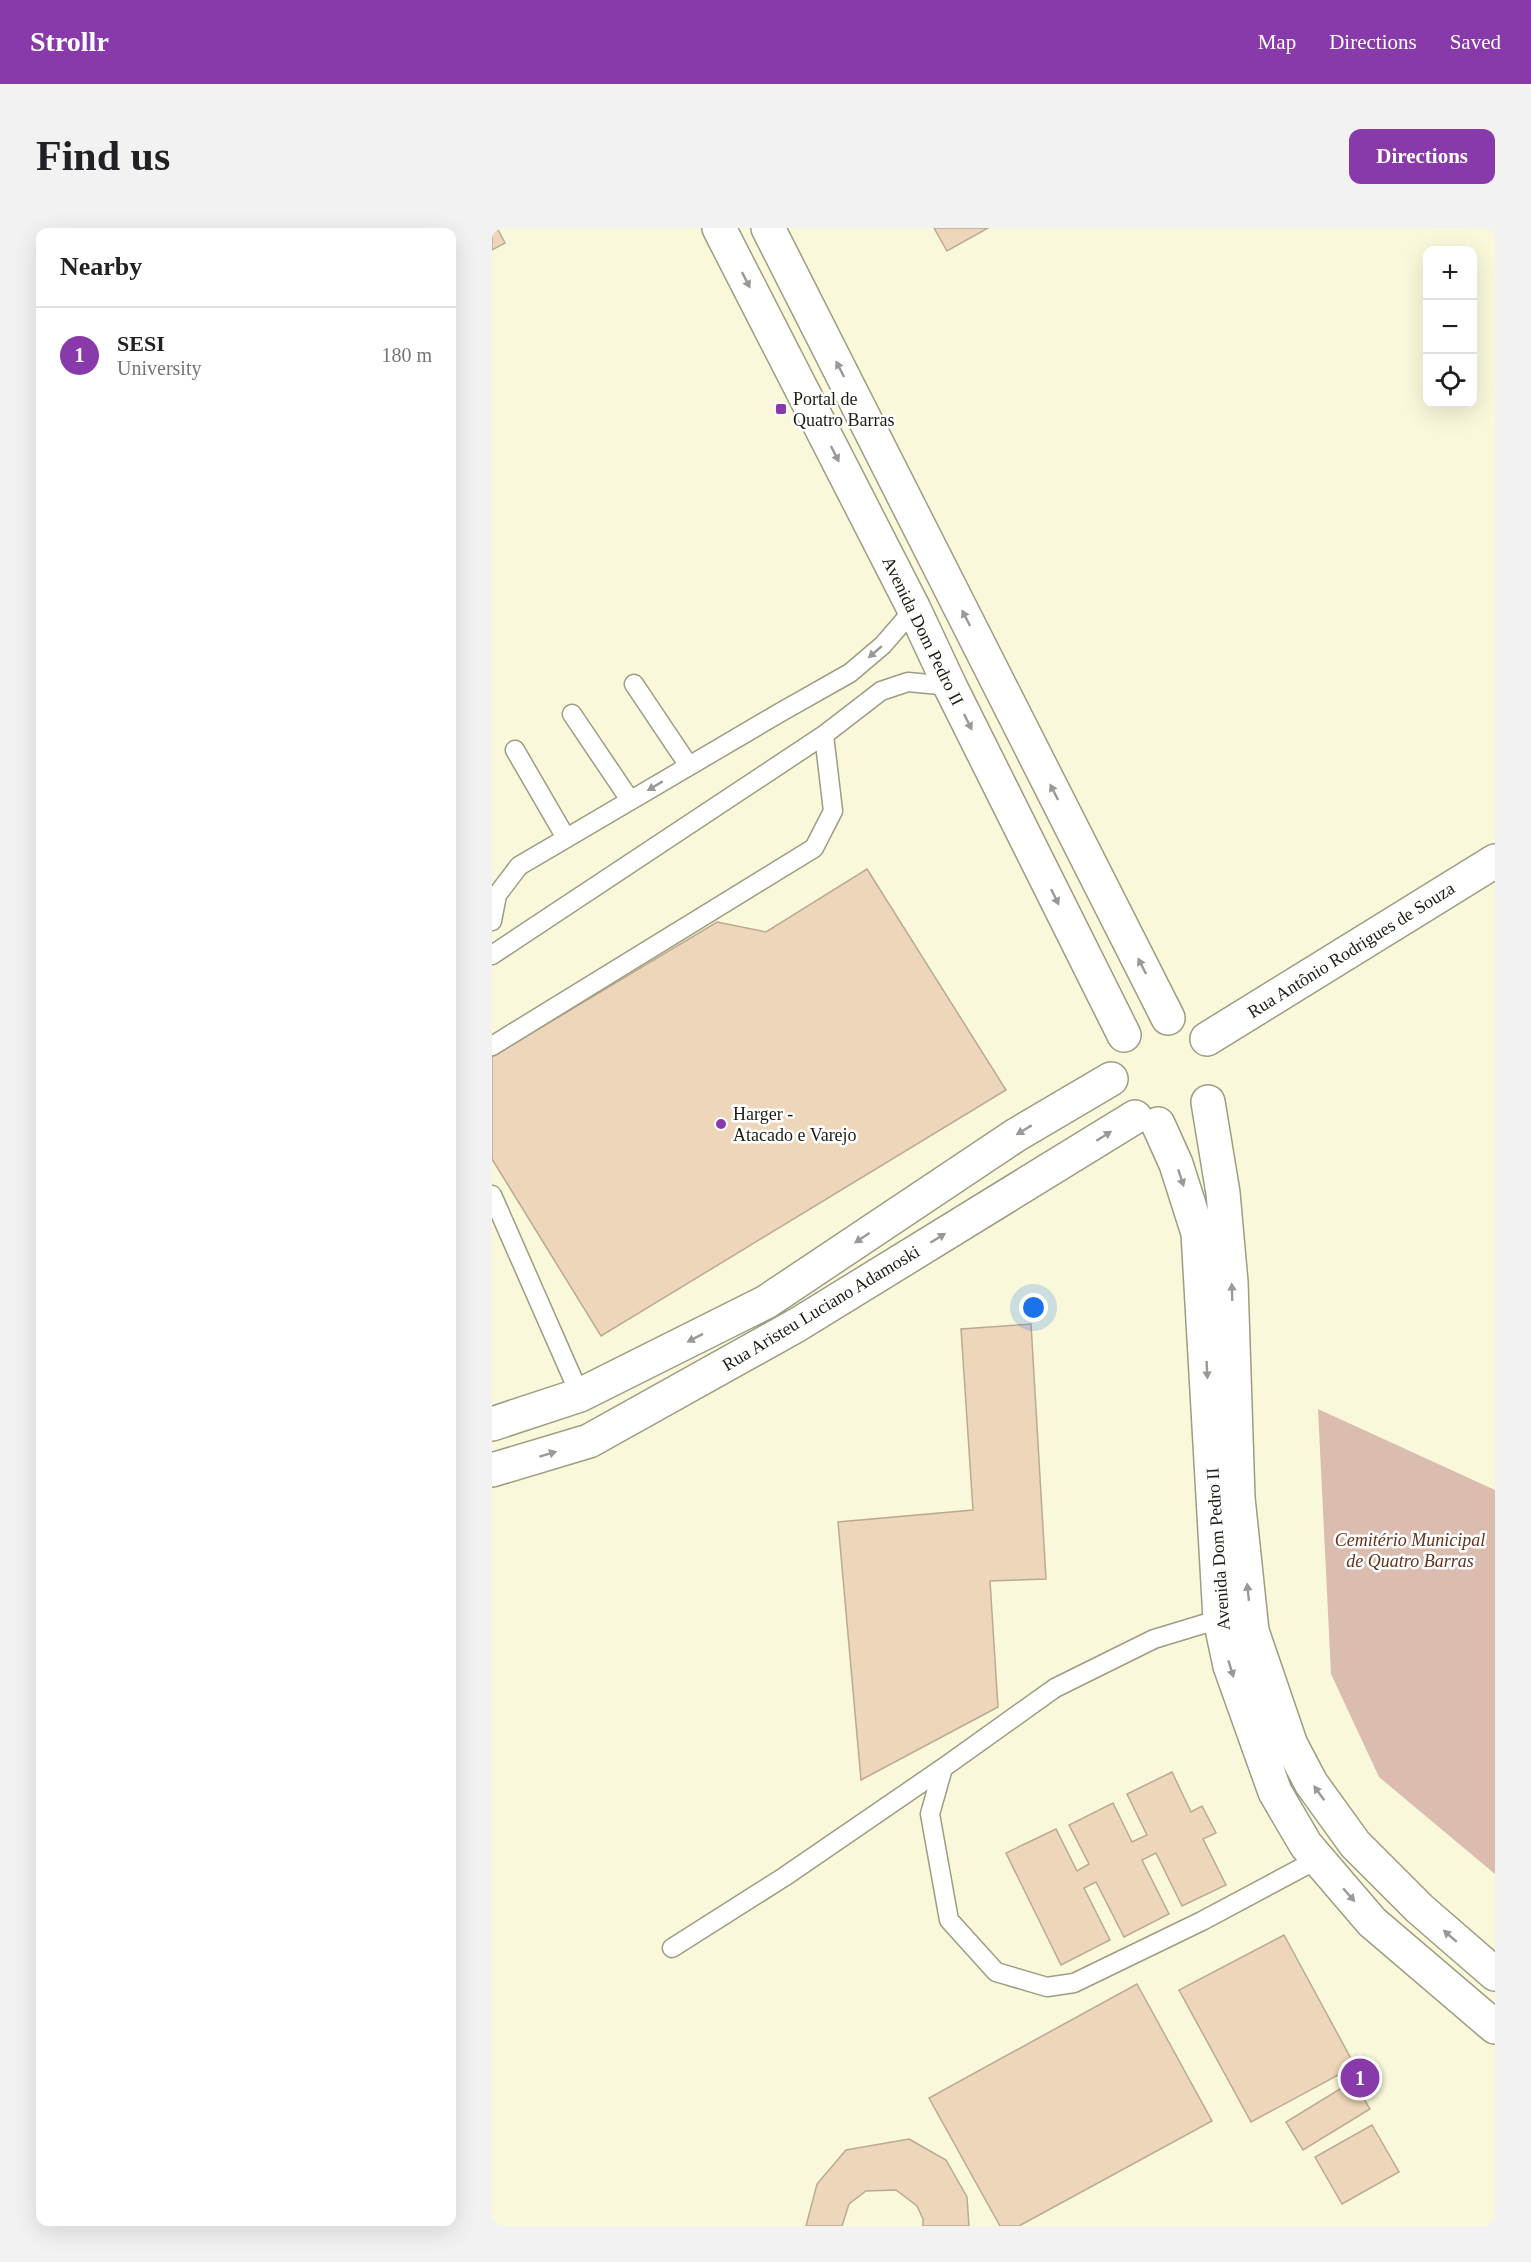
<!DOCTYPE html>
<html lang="en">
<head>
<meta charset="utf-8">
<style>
	body { margin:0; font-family:"Times New Roman",serif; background:#f2f2f2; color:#202124 }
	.controls { position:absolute; right:18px; top:18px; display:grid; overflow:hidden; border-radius:12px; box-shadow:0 6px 24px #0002 }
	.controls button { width:54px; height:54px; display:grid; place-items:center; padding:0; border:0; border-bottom:2px solid #e0e0e0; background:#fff; color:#202124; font:30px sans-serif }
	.you { position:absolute; left:542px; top:1080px; width:21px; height:21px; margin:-15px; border:4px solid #fff; border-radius:50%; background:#1a73e8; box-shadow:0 0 0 9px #1a73e833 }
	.badge { display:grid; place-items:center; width:39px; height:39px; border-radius:50%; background:#893aaa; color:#fff; font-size:20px; font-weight:700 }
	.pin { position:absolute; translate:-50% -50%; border:3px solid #fff; box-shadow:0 2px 6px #0006 }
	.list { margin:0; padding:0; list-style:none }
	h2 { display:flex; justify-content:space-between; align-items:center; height:78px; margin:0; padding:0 24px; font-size:26px }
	h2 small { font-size:20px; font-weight:400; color:#757577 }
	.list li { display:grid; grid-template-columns:39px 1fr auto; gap:18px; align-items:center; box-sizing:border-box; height:96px; padding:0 24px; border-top:2px solid #e0e0e0 }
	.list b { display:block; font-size:22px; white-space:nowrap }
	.list p { margin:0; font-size:20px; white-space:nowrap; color:#757577 }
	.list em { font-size:20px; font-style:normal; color:#757577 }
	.icon { flex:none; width:33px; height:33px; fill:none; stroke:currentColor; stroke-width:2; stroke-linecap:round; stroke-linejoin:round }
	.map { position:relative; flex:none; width:1003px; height:1998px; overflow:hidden; border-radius:12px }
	header { display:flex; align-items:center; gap:36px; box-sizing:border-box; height:84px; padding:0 30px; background:#893aaa; color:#fff }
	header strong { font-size:28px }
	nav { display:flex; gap:33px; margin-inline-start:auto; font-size:21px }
	.intro { display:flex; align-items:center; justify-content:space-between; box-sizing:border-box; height:144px; padding:0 36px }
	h1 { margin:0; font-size:42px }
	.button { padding:15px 27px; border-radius:12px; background:#893aaa; color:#fff; font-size:21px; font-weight:700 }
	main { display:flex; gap:36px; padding:0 36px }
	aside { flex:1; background:#fff; border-radius:12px; box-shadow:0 6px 24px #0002 }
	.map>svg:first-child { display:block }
	.green { fill:#dbbdb0 }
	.building { fill:#edd6b9; stroke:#bbaa93; stroke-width:1.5 }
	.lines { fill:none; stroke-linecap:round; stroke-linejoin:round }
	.lane-casing { stroke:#9e9c82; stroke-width:21 }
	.secondary-casing { stroke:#9e9c82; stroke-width:36 }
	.lane { stroke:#fff; stroke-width:18 }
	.secondary { stroke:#fff; stroke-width:33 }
	.oneway { fill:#9a9995 }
	.poi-dot { fill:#893aaa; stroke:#fff; stroke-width:2 }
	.labels { text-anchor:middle; stroke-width:5; stroke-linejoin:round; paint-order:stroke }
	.poi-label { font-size:18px; fill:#1e1d13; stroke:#fff; text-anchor:start }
	.street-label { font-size:18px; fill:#1e1d13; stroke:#fff }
	.park-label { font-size:18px; font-style:italic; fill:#62321c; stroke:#fff }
</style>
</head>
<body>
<header>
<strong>Strollr</strong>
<nav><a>Map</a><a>Directions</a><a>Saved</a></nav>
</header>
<div class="intro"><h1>Find us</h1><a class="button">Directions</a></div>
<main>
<aside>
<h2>Nearby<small></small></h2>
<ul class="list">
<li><span class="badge">1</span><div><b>SESI</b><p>University</p></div><em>180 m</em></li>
</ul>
</aside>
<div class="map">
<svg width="1003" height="1998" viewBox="0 0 1003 1998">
	<rect width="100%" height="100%" fill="#f9f8db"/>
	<path class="green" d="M826,1181L1003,1262V1646L887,1549L839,1446Z"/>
	<path class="building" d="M0,0H5L13,15L0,22Z
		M442,0H496L455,23Z
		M375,641L514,862L109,1108L0,931V829L225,694L274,704Z
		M539,1096L554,1351L498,1353L506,1479L369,1552L346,1294L481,1282L469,1101Z
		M680,1544L699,1584L710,1578L724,1605L711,1611L734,1657L690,1678L664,1625L650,1632L677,1686L632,1709L604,1654L592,1660L618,1712L569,1737L514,1625L564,1601L585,1643L597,1636L577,1597L621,1575L640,1614L655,1607L635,1566Z
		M792,1707L863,1838L759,1894L687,1762Z
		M645,1756L720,1893L527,1998H508L437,1870Z
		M861,1853L878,1881L811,1922L794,1894Z
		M880,1897L907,1944L850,1976L823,1929Z
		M417,1911L454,1932L475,1969L477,1998H431V1991L425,1978L404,1962L374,1963L357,1976L350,1998H314L325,1956L354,1922Z"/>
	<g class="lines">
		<defs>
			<path id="lane" d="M142,456L197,538
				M80,486L138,572
				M23,522L74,610
				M0,693L5,667L27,638L289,484L358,445L391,417L422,381
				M0,727L332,507L389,463L416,454L458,458
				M0,818L322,620L341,583L332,507
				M0,967L88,1167
				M728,1391L662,1411L563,1460L451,1540L438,1586L457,1692L504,1744L555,1759L582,1755L710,1693L826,1631
				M180,1720L292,1649L451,1540"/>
			<path id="secondary" d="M227,0L422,381L458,458L632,807
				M276,0L676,790
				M715,811L1003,633
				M716,874L731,965L739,1054L746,1270L760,1403L799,1517L819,1555L863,1616L928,1681L1003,1746
				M666,896L684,936L706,1005L728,1391L738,1438L783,1564L814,1617L880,1694L1003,1799
				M0,1196L88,1167L274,1074L524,907L619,851
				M0,1242L97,1213L305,1097L643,889"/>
		</defs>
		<use href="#lane" class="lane-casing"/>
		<use href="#secondary" class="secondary-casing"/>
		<use href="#lane" class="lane"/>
		<use href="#secondary" class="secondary"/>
	</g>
	<defs><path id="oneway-solid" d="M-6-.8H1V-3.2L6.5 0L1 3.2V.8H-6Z" transform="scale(1.5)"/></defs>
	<g class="oneway">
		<use href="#oneway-solid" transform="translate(254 52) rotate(63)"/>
		<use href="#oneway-solid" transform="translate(348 141) rotate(-117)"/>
		<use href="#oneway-solid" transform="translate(343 226) rotate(63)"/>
		<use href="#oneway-solid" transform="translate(474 390) rotate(-117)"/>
		<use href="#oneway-solid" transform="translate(383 424) rotate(139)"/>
		<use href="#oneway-solid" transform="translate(476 494) rotate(64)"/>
		<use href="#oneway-solid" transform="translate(163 558) rotate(149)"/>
		<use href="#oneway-solid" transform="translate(562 564) rotate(-117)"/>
		<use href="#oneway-solid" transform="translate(563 669) rotate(64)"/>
		<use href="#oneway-solid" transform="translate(650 738) rotate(-117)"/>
		<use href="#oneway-solid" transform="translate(532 902) rotate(149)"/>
		<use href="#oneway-solid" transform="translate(612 908) rotate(-32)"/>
		<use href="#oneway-solid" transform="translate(689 950) rotate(72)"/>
		<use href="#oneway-solid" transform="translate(370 1010) rotate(146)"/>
		<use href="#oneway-solid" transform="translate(446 1010) rotate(-32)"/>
		<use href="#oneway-solid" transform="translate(740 1064) rotate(-92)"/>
		<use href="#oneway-solid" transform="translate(203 1110) rotate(153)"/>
		<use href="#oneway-solid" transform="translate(715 1142) rotate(87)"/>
		<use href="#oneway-solid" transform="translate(56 1226) rotate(-17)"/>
		<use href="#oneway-solid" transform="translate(756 1364) rotate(-96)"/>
		<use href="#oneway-solid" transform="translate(739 1441) rotate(73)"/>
		<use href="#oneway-solid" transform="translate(827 1565) rotate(-126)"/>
		<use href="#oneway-solid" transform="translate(857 1667) rotate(49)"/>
		<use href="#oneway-solid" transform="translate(958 1708) rotate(-139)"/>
	</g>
	<g class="poi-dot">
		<rect x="283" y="175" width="12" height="12" rx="3"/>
		<circle cx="229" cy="896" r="6"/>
	</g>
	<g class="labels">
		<g class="poi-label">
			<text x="301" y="177">Portal de<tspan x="301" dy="21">Quatro Barras</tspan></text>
			<text x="241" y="892">Harger -<tspan x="241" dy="21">Atacado e Varejo</tspan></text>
		</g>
		<g class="street-label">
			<text transform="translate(431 403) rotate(64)" y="6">Avenida Dom Pedro II</text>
			<text transform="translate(859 722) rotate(-32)" y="6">Rua Antônio Rodrigues de Souza</text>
			<text transform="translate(329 1080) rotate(-31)" y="6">Rua Aristeu Luciano Adamoski</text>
			<text transform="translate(726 1321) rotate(-94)" y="6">Avenida Dom Pedro II</text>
		</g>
		<g class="park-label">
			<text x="918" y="1318">Cemitério Municipal<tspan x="918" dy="21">de Quatro Barras</tspan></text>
		</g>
	</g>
</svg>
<div class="controls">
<button>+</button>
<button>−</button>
<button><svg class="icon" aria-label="locate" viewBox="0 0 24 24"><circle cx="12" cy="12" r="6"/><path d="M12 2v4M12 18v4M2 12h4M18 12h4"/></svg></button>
</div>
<div class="you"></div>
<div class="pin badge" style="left:868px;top:1850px">1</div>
</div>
</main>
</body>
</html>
